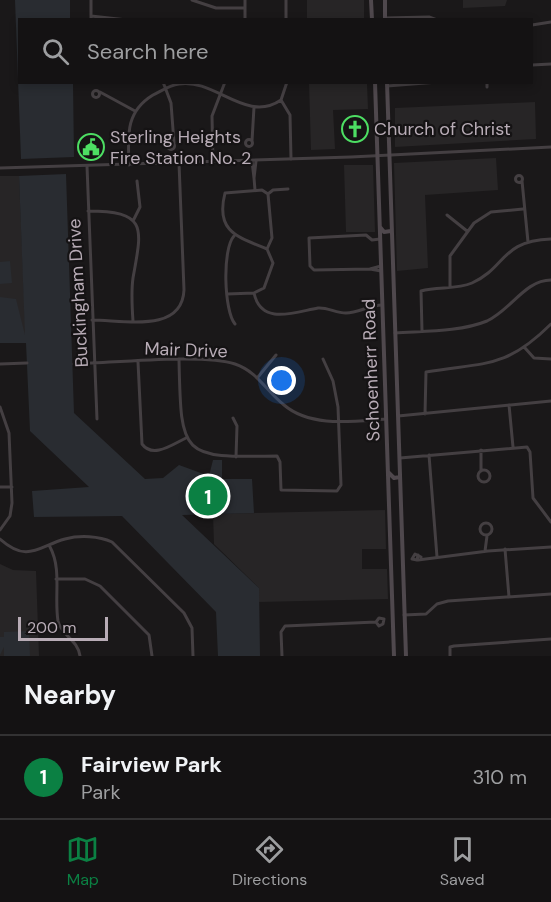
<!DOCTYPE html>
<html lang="en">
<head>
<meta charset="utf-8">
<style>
	body { margin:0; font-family:"DM Sans",sans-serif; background:#212021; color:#f1f3f6 }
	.scale { position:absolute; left:18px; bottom:15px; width:90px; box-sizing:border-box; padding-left:6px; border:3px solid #b8acb6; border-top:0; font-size:16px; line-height:21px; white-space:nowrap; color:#b8acb6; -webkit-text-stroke:4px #151314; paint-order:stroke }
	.you { position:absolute; left:282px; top:381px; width:21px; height:21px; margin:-15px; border:4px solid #fff; border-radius:50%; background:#1a73e8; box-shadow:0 0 0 9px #1a73e833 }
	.badge { display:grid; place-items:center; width:39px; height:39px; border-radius:50%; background:#0b8043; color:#fff; font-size:20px; font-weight:700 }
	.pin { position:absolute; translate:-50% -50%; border:3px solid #fff; box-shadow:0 2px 6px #0006 }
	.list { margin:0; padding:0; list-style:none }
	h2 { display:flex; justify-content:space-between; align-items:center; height:78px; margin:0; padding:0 24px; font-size:26px }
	h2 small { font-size:20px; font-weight:400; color:#9d9ea0 }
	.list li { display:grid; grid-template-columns:39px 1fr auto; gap:18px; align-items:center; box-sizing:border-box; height:84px; padding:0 24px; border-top:2px solid #333233 }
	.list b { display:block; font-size:22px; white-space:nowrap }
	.list p { margin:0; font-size:20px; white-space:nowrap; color:#9d9ea0 }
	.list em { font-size:20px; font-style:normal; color:#9d9ea0 }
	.icon { flex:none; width:33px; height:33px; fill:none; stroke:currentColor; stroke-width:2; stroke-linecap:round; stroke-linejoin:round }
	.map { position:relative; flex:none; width:551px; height:656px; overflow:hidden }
	.search { position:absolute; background:#141213; box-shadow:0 3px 9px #0003; left:18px; right:18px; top:18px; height:66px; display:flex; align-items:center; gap:15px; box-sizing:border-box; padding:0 21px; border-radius:0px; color:#9d9ea0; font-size:22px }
	.sheet { height:162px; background:#141213 }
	nav { display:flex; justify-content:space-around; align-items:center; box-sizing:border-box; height:84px; border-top:2px solid #333233; background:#141213; font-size:16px; color:#9d9ea0 }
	nav a { display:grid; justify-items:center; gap:3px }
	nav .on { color:#0b8043 }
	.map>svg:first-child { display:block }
	.built { fill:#272526 }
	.green { fill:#292c31 }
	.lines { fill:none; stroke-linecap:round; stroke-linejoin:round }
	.minor { stroke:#443f42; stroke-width:3 }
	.tertiary { stroke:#443f42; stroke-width:3 }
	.secondary { stroke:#4f484d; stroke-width:4 }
	.labels { text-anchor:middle; stroke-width:4.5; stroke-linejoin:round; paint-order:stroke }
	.poi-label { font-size:18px; fill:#b8acb6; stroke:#151314; text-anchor:start }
	.street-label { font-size:18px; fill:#b8acb6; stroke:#151314 }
</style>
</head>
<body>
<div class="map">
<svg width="551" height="656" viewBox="0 0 551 656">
	<rect width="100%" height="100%" fill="#1a1819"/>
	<path class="built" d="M307,0H364V19H307Z
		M463,0H507L505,6L463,8Z
		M309,83H367L368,109L333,110L335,149L311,150Z
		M535,102L536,139L395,147V108Z
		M496,158L498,190L425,195L428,268L397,271L394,163Z
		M344,165H373L375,232H346Z
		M0,176H19L26,342L0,343Z
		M385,510L386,549H362V569H387L388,599L259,602V588L214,544L213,514Z
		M0,564L13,570L36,571L39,656H0Z"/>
	<path class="green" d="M15,0H70V19L20,20V82L73,83L74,157L21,159Z
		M66,174L74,413L145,479L163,478L179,465L209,476L213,460H222V479H252L254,513L182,515L259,588L260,656H218L216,612L122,516L34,517L32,491L89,487L30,431L26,343H0V297L16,299L25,335L19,176Z
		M10,261L12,283L0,284V262Z
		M29,631L30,656H4V647L0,655V637H4V632Z"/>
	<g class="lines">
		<path class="minor" d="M91,0V20
			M192,0L216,8H245
			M245,0V20
			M286,0V20
			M91,16L127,20
			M385,18L429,17L437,20
			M532,25L551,22
			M532,65L551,64
			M163,82L171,103L174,143
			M487,82V87
			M387,86L438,82
			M92.5 94a3.5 3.5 0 1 1 7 0a3.5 3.5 0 1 1-7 0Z
			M100,92L135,111
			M281,100L290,115L291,159
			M245.5 143a3.5 3.5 0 1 1 7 0a3.5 3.5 0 1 1-7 0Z
			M252,141L254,107
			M167.5 146a3.5 3.5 0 1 1 7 0a3.5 3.5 0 1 1-7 0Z
			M252,161L254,178L256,161
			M213,162L212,116L225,82
			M129,165C128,136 125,112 153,95C161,91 170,85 179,84C215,78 246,124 281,100L287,82
			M87,166L97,419
			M515.5 179a3.5 3.5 0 1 1 7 0a3.5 3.5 0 1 1-7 0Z
			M254,178L255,190
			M522,181L528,242
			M268,194L273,190L288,189
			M88,211C148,211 142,228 133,278C131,292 132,307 133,321
			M447,215L467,231
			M133,221L140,207L137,181
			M234,236C222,249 224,311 235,324
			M381,266L370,269L381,271
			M370,269L314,270L310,266L309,238L366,235L372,240L380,239
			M450,287V256L474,223L491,212L523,209
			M254,293C261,326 295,312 318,308C327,307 336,313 346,313C358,313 370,305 382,305
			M227,294L254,293L264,288L273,263L267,249C238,237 215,232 225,193L262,190L268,194L272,238L267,249
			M92,320C123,320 182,334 184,290L179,163
			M422,331L421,291C437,286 456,290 472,283C507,267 500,241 551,239
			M395,333C424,331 460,332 487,321C511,310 525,280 551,280
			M525,348L534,358L551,359
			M179,360C181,457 181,458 277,456L280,462L281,490L337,491L341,485L338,407L333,381L323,359
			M138,362L142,444C153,459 173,444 186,438
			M0,364L27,363
			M74,364C111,363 204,353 235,364C258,372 266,391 284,405C311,428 354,421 386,419
			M258,377L276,355
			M509,405L513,447
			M0,407L9,433L12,503L10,516L0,530
			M425,414L426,372C483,362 505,370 551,324
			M398,416L551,401
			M233,418L237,426L236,457
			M481,450V471
			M429,455L437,557
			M400,458L527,447L530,452L533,498L551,522
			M478 476a6 6 0 1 1 12 0a6 6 0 1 1-12 0Z
			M0,487H12
			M480 529a6 6 0 1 1 12 0a6 6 0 1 1-12 0Z
			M0,539C28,564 39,546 65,539C80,535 99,536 112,542L184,613L192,628L193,656
			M50,547C62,569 54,597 58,621C61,635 78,640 80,656
			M505,549L509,597
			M485,551L487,536
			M418,555L417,560L412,559L415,554L421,557
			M418,560L488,551L551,547
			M56,579H85L100,586L149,635L152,656
			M404,615L426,614L437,604L448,601L551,594
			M282,656L281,632L285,626L376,622L379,626L383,624L384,619L379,618L376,622
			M450,656V647L454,646L551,639"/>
		<path class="tertiary" d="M0,168L351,157L551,147"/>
		<path class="secondary" d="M371,0L372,20
			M385,0V20
			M375,82L394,656
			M387,82L406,656
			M380,227L384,232L391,231
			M388,472L394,478L400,477"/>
	</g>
	<defs>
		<symbol id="church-ring" viewBox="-11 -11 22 22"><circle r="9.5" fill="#151314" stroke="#4dde63" stroke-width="1.5"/><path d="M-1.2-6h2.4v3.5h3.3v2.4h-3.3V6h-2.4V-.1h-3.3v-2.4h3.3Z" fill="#4dde63"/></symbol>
		<symbol id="civic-ring" viewBox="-11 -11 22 22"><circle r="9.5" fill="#151314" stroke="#4dde63" stroke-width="1.5"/><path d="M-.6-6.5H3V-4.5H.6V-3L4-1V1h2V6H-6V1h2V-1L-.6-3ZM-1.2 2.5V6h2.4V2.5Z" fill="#4dde63"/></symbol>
	</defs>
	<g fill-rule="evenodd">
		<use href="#church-ring" x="340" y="114" width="30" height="30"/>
		<use href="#civic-ring" x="76" y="132" width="30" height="30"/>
	</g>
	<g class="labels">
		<g class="poi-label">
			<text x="374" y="135">Church of Christ</text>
			<text x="110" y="143">Sterling Heights<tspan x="110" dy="21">Fire Station No. 2</tspan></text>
		</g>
		<g class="street-label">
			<text transform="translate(78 293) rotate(-93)" y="6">Buckingham Drive</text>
			<text transform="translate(186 350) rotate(2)" y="6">Mair Drive</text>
			<text transform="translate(371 370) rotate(-92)" y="6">Schoenherr Road</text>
		</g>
	</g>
</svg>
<div class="scale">200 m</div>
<div class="you"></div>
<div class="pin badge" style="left:208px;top:496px">1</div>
<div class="search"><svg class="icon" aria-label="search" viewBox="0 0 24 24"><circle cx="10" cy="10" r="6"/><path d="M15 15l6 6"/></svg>Search here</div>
</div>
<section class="sheet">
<h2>Nearby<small></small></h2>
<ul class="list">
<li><span class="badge">1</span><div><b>Fairview Park</b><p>Park</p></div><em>310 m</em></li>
</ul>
</section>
<nav>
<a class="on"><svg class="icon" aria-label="map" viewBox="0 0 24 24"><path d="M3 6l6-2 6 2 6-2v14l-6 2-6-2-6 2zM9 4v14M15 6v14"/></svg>Map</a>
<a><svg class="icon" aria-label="directions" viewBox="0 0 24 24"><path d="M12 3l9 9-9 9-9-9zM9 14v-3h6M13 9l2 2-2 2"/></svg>Directions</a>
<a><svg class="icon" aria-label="saved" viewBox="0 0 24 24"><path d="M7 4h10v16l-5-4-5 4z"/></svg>Saved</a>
</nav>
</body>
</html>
